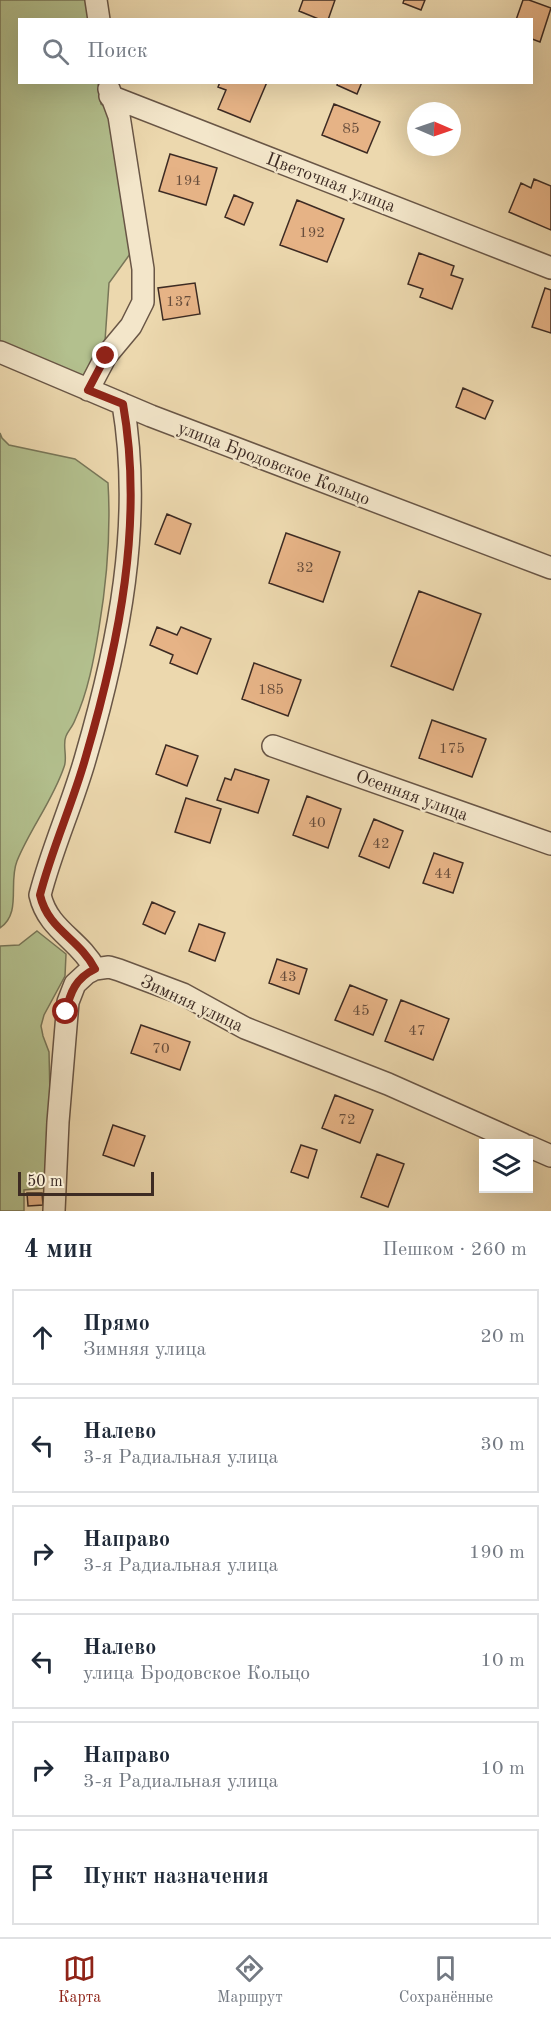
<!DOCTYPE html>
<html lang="ru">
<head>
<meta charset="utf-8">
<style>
	body { margin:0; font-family:"Old Standard TT",serif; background:#f6f6f7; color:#1f2937 }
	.controls { position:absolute; right:18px; bottom:18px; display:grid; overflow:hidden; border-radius:0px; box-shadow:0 6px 24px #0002 }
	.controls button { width:54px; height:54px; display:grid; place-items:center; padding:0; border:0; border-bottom:2px solid #e0e1e3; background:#fff; color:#1f2937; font:30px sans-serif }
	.compass { position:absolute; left:407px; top:102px; width:54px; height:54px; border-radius:50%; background:#fff; box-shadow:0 6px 24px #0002; rotate:92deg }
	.scale { position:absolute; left:18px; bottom:15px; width:136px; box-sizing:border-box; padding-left:6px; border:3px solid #3d2b23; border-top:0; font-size:16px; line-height:21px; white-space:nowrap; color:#3d2b23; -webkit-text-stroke:4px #f3e6ca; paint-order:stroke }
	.stop { position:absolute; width:18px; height:18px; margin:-14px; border:4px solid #8f2418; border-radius:50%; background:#fff }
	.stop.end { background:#8f2418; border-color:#fff; box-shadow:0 2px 6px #0008 }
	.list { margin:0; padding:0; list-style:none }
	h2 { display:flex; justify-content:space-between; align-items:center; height:78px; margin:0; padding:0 24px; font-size:26px }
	h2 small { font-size:20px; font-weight:400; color:#747a83 }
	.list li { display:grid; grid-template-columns:39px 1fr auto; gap:18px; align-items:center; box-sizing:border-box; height:96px; margin:0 12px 12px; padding:0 12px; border:2px solid #e0e1e3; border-radius:0px }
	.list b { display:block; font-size:22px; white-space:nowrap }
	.list p { margin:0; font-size:20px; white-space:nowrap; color:#747a83 }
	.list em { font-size:20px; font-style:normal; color:#747a83 }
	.icon { flex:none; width:33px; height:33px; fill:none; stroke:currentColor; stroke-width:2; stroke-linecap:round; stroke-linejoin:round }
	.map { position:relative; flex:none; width:551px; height:1211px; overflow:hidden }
	.search { position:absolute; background:#fff; box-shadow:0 6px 24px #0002; left:18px; right:18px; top:18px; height:66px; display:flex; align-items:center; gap:15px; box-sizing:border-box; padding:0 21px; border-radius:0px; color:#747a83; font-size:22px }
	.sheet { height:726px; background:#fff }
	nav { display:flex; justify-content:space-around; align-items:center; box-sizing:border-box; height:84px; border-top:2px solid #e0e1e3; background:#fff; font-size:16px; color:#747a83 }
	nav a { display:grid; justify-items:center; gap:3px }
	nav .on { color:#8f2418 }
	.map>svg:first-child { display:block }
	.green { fill:#b3c08e; stroke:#787658; stroke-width:1.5 }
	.building { fill:#e6b386; stroke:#3d2b23; stroke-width:1.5 }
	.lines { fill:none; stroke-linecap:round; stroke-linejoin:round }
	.minor-casing { stroke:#695646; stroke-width:24 }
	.minor { stroke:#f3e6ca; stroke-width:21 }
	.route { stroke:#8f2418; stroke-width:8 }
	.labels { text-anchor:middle; stroke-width:4.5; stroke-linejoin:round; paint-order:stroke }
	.number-label { font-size:15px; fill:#674d3c }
	.street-label { font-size:18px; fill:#3d2b23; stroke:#f3e6ca }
</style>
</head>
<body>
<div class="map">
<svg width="551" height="1211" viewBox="0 0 551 1211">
	<rect width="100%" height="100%" fill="#ecd8ae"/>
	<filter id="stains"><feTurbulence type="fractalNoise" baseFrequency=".00333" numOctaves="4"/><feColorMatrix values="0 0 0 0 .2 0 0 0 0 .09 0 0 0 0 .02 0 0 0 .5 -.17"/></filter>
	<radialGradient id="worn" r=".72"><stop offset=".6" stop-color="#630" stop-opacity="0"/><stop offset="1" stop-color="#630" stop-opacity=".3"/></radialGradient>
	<path class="green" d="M0,0H87L89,19L20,20V82L98,83L101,104L111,111L130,254L109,283L105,341L87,380L0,343Z
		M0,433L2,438L9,445L75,459L108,483C111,532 107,580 99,628C94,659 88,692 75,720C73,726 68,731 66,736C62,745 68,758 64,767C53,800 30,829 17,861C8,883 22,913 0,928Z
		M37,931L66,954L65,976L44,1015L41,1026L43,1036L49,1052L50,1095L45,1188L24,1190V1211H0V946L19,945Z"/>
	<path class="building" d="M303,0H335L328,20H321L299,11Z
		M404,0H425L421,10L403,3Z
		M523,0H529L551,8L540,42L532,39V20H516Z
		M220,82H267L250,122L218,109L226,90L218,87Z
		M338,82H362L357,94L337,85Z
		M334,104L380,122L367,153L322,135Z
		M170,154L217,168L206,205L159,191Z
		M534,179L551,186V230L509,212L521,183L531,188Z
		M234,195L253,203L244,225L225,217Z
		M297,200L344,219L327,262L280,245Z
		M419,253L454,266L451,275L463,279L452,309L420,297L423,289L408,284Z
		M195,283L200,314L163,320L158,288Z
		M545,288L551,290V333L532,327Z
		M463,388L493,401L485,419L456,407Z
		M167,514L191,524L180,554L155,544Z
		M286,533L340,552L323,602L269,583Z
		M419,591L481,614L453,690L391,666Z
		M157,627L177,635L181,627L211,639L197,674L170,663L173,655L150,645Z
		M254,663L301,680L288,716L242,699Z
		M432,720L486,739L472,777L419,758Z
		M166,745L198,756L187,786L156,774Z
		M235,769L269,780L258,813L217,800L225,778L231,780Z
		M307,796L341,809L328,848L293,835Z
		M186,798L221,809L210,843L175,832Z
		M374,819L403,831L389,868L359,856Z
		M434,853L463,863L453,893L423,883Z
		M152,902L175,912L165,934L143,924Z
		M199,924L225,933L215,961L189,951Z
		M277,959L307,969L299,994L269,983Z
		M350,985L387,1000L373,1035L335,1020Z
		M401,1000L449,1019L433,1060L385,1041Z
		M141,1025L190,1042L180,1070L131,1053Z
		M335,1095L373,1110L360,1143L322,1128Z
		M113,1125L145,1136L134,1166L103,1155Z
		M301,1145L317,1150L308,1178L291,1172Z
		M377,1154L404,1164L388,1207L361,1197Z
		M27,1193H42L43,1205L28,1206Z"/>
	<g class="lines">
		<defs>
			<path id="minor" d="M96,0L99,20
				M110,96L551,268
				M0,352L151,416L551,568
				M88,390L106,356L131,326L143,302V269L119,116L109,89
				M273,746L551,844
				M95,969C79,939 48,930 40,895C52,848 73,803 86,756C119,643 143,522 123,404
				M528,1146L551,1156
				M54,1211L58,1122L68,1002L75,984L87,973L95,969L109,967L119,970L183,994L245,1028L388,1084L523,1144"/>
		</defs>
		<use href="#minor" class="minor-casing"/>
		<use href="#minor" class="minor"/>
	</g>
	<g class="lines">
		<path class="route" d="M66,1012C70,992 76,978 95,969C79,938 48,930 40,895C52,848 73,803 86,756C119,643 144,522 123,404L88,390L106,356"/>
	</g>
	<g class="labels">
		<g class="number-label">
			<text x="351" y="133">85</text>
			<text x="188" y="185">194</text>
			<text x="312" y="237">192</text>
			<text x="179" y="306">137</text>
			<text x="305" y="572">32</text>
			<text x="271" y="694">185</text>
			<text x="452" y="753">175</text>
			<text x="317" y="827">40</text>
			<text x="381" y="848">42</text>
			<text x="443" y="878">44</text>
			<text x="288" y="981">43</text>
			<text x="361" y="1015">45</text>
			<text x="417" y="1035">47</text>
			<text x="161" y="1053">70</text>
			<text x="347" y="1124">72</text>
		</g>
		<g class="street-label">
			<text transform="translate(331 182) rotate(21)" y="6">Цветочная улица</text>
			<text transform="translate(274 463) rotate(21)" y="6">улица Бродовское Кольцо</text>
			<text transform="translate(412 795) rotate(20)" y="6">Осенняя улица</text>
			<text transform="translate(192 1003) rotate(25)" y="6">Зимняя улица</text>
		</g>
	</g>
	<rect width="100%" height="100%" filter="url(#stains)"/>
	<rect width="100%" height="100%" fill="url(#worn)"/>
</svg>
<div class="controls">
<button><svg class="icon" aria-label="layers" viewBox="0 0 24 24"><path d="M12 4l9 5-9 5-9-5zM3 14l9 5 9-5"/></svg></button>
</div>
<svg class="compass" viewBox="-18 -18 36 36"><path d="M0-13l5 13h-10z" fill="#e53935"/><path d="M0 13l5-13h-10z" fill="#747a83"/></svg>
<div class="scale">50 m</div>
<div class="stop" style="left:66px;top:1012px"></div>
<div class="stop end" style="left:106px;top:356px"></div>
<div class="search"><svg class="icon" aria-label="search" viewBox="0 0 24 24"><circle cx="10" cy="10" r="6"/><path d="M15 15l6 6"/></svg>Поиск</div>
</div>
<section class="sheet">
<h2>4 мин<small>Пешком · 260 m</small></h2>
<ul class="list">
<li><svg class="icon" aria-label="ahead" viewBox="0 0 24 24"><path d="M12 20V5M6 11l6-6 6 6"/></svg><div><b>Прямо</b><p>Зимняя улица</p></div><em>20 m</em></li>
<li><svg class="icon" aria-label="left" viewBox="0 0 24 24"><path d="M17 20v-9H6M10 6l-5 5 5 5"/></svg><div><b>Налево</b><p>3-я Радиальная улица</p></div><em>30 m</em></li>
<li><svg class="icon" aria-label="right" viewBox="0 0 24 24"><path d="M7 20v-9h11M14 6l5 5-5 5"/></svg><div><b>Направо</b><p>3-я Радиальная улица</p></div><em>190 m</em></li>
<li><svg class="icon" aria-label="left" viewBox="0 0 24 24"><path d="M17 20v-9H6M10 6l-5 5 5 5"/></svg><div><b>Налево</b><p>улица Бродовское Кольцо</p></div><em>10 m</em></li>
<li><svg class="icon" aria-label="right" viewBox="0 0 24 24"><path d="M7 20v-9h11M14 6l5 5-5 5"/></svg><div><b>Направо</b><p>3-я Радиальная улица</p></div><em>10 m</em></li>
<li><svg class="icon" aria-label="arrive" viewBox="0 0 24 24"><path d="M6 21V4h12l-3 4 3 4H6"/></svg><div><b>Пункт назначения</b></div></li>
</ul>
</section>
<nav>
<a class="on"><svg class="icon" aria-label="map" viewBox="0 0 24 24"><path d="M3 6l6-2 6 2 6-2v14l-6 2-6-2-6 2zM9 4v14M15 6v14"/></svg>Карта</a>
<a><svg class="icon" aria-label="directions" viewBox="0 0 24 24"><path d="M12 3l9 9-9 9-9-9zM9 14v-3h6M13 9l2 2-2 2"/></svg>Маршрут</a>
<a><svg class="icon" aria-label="saved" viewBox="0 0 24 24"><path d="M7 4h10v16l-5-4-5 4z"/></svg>Сохранённые</a>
</nav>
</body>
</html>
